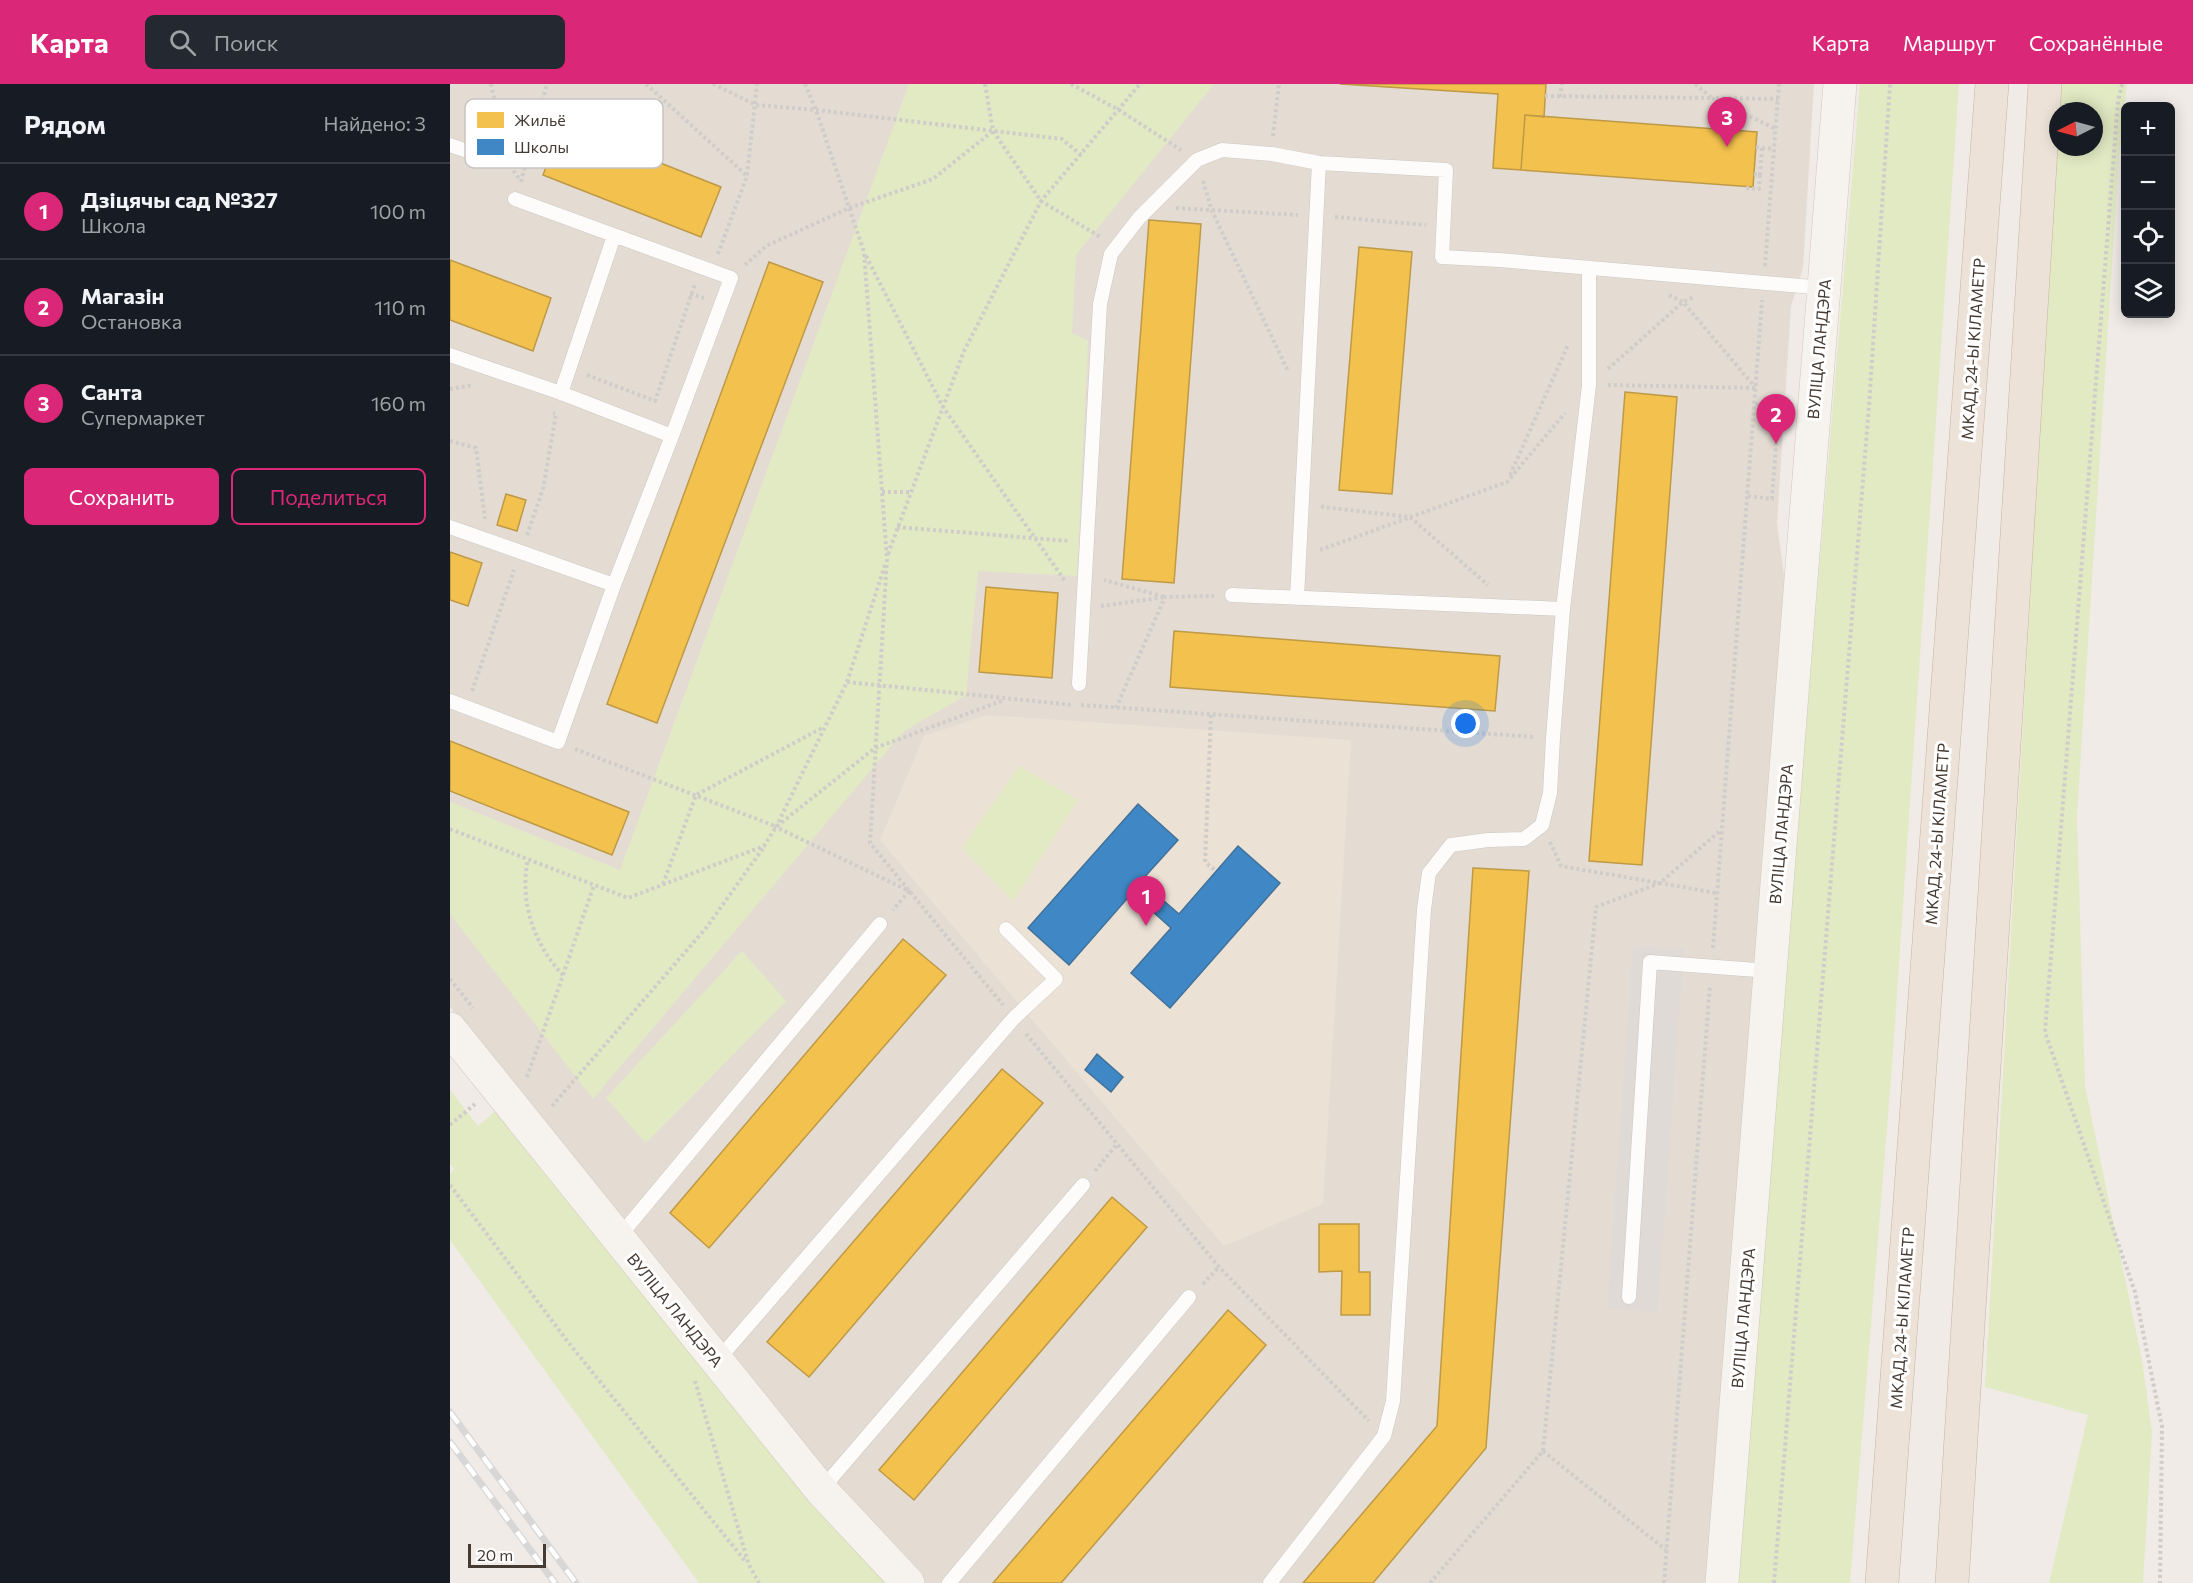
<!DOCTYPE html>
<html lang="ru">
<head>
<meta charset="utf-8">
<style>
	body { margin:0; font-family:Commissioner,sans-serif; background:#242831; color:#f1f3f6 }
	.controls { position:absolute; right:18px; top:18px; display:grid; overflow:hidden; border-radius:9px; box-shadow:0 3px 15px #0003 }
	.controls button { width:54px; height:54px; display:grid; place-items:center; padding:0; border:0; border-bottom:2px solid #363941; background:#171b24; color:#f1f3f6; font:30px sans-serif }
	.compass { position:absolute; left:1599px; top:18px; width:54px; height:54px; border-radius:50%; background:#171b24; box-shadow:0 3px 15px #0003; rotate:264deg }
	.scale { position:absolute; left:18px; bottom:15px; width:78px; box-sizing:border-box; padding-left:6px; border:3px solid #453b33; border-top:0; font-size:16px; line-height:21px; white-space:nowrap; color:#453b33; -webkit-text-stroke:4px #fff; paint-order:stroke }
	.you { position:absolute; left:1016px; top:640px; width:21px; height:21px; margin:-15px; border:4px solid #fff; border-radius:50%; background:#1a73e8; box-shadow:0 0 0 9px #1a73e833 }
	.badge { display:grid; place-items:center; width:39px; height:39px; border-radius:50%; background:#db2777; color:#fff; font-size:20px; font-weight:700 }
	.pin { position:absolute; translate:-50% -50px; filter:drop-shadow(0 2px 3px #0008) }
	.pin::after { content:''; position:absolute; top:32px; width:21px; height:18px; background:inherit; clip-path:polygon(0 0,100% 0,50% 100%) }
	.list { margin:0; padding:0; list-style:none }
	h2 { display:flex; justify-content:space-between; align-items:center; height:78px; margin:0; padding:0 24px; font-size:26px }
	h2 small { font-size:20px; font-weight:400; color:#9ea1a6 }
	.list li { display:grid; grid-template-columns:39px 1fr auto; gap:18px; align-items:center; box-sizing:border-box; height:96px; padding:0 24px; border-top:2px solid #363941 }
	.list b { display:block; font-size:22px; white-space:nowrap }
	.list p { margin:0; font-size:20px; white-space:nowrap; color:#9ea1a6 }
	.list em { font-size:20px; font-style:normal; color:#9ea1a6 }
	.actions { display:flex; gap:12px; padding:18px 24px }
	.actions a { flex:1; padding:14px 0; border:2px solid #db2777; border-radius:9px; text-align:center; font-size:21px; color:#db2777 }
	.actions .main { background:#db2777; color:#fff }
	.icon { flex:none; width:33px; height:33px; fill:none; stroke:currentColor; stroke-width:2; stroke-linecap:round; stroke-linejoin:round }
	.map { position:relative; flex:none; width:1743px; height:1499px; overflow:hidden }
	header { display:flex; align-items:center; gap:36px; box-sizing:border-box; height:84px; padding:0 30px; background:#db2777; color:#fff }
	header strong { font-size:28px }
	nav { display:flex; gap:33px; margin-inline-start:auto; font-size:21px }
	.search { width:420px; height:54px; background:#242831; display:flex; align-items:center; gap:15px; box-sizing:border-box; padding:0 21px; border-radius:9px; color:#9ea1a6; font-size:22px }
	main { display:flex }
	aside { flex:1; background:#171b24 }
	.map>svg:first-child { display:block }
	.residential { fill:#e4dcd3 }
	.education { fill:#ebe1d5 }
	.green { fill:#e2eac4 }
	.parking { fill:#dfdad6 }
	.homes { fill:#f2c14e; stroke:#be9946; stroke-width:1.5 }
	.schools { fill:#3f88c5; stroke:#417199; stroke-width:1.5 }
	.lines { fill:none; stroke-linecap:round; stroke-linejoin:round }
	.lane-casing { stroke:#ccc7c2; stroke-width:15 }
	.secondary-casing { stroke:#d1c8be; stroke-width:34 }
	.highway-casing { stroke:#c9b3a0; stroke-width:34 }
	.path { stroke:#d0ccc9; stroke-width:4; stroke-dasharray:3 3; stroke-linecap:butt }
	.lane { stroke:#fdfcfb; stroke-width:14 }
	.secondary { stroke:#f6f2ed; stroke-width:33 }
	.highway { stroke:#ece2d7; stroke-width:33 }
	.rail-casing { stroke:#d8d7d7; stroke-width:7 }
	.rail { stroke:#fff; stroke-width:4.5; stroke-dasharray:14; stroke-linecap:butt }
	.labels { text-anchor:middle; stroke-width:6; stroke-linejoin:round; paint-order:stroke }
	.street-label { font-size:16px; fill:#453b33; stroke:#fff }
	.key { fill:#fff; stroke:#c7c4c2; stroke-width:1.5 }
	.key-label { font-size:16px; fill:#453b33 }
</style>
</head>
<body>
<header>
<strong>Карта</strong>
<div class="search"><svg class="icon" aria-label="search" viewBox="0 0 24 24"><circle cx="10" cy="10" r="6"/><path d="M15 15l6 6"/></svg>Поиск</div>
<nav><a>Карта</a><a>Маршрут</a><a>Сохранённые</a></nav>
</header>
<main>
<aside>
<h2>Рядом<small>Найдено: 3</small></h2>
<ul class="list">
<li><span class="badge">1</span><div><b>Дзіцячы сад №327</b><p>Школа</p></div><em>100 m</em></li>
<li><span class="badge">2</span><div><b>Магазін</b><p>Остановка</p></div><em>110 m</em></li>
<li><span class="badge">3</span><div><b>Санта</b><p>Супермаркет</p></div><em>160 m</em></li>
</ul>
<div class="actions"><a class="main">Сохранить</a><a>Поделиться</a></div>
</aside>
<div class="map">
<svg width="1743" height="1499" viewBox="0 0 1743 1499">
	<rect width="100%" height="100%" fill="#f0ebe6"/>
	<path class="residential" d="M0,0H1364L1353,184L1341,222L1327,439L1336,507L1262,1499H474L335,1341L82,1031L0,923Z"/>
	<path class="education" d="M537,631L901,656L873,1120L774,1162L430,756L474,652Z"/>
	<path class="green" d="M459,0H764L626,171L622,249L638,257L627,492L528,487L516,611L453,648L143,1015L0,830V718L170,786Z
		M1410,0H1509L1442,982L1400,1499H1284Z
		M1610,0H1677L1669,70L1627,732L1635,1002L1692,1276L1702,1348L1693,1499H1599L1638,1331L1535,1303L1608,30V63H1644V27H1608Z
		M569,682L628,716L563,817L512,764Z
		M292,867L336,917L196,1059L156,1014Z
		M0,1006L28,1042L48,1025L441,1499H249L0,1156V1090L4,1085L0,1080Z"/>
	<path class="parking" d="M1183,861L1234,865L1208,1228L1157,1225Z"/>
	<path class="homes" d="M890,0H1096L1094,33L1075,31L1071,86L1043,84L1048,10Z
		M1075,31L1307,48L1303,103L1071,86Z
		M112,40L271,103L251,153L93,91Z
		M699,136L751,140L724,499L672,495Z
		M909,163L962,168L942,410L889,406Z
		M0,176L101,214L83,267L0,236Z
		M319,178L373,198L207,639L157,620Z
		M1175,308L1227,313L1192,781L1139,777Z
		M56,410L76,416L67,447L47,441Z
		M0,468L32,479L18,522L0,516Z
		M536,503L608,509L602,594L529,588Z
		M724,547L1050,572L1045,627L720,603Z
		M0,657L179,728L162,771L0,707Z
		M1023,784L1079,787L1036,1364L923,1499H853L987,1342Z
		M453,855L496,891L259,1164L220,1129Z
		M552,985L593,1019L359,1293L317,1258Z
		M662,1113L697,1143L464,1416L429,1386Z
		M869,1140H909V1188H920V1231H891L892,1187L869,1188Z
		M778,1226L816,1261L611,1499H543Z"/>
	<path class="schools" d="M688,720L728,756L691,797L729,830L788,762L830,799L720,924L681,889L721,844L682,809L619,881L578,844Z
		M647,970L673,993L661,1008L635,986Z"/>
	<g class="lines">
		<defs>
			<path id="lane" d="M0,61L29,71
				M0,271L111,309L222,352
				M111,309L164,152
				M0,443L164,501
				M782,511L1113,525
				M847,514L869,79
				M629,600L650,220L661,170L689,134L747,76L772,66L822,70L869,79L996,86L992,173L1049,176L1374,204
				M0,617L108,658L164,501L222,352L281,194L65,115
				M168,1154L430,840
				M1179,1213L1200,878L1320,887
				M266,1278L564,934L606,895L556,845
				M371,1406L633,1101
				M499,1499L739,1213
				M820,1499L934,1352L943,1317L974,825L979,789L1001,761L1038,756L1074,755L1092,741L1100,709L1103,654L1113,525L1139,301V184"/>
			<path id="secondary" d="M0,945L371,1406L458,1499
				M1272,1499L1390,0"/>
			<path id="highway" d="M1432,1499L1542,0
				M1502,1499L1595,0"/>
		</defs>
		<use href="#lane" class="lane-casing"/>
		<use href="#secondary" class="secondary-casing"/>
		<use href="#highway" class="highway-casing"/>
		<path class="path" d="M41,0L59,80L70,96
			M196,0L296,91
			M263,0L306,21L366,26L612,55L631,71
			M355,0L366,26L414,168L437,475L420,759L553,921
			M535,0L543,47L591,117L652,154
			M621,0L669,26L731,66
			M1672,0L1668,17L1595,948L1685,1208L1712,1343L1710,1499
			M1095,12L1262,14L1245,0
			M1110,13L1112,0
			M1262,14L1326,45
			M1266,14L1328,15
			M823,52L829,0
			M1306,63L1324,65
			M1304,90L1310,91L1312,64
			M753,97L762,127L838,287
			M71,98L97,0
			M1296,104L1309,105L1310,91
			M726,124L848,131
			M885,133L976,141
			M268,170L297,92L307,0
			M416,172L493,323L615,497
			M295,181L316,162L399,124L483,95L543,47
			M1315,182L1329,0
			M240,210L254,214
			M1219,211L1233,218L1305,303
			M1158,285L1233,218L1244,213
			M137,291L205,317L245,200
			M1158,301L1306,304
			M0,305L23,301
			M0,357L26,364L35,435
			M1060,391L1118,261
			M432,408H460
			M1298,412L1322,415L1329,322L1305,320
			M872,421L873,423L960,433L1038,501
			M447,443L619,457
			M77,451L93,405L106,330L103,329
			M870,466L1057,398L1115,329
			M438,470L514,267L591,117L690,0
			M435,481L397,598L326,743L459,807L443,826
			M651,522L715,513L654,496
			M397,598L623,621
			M22,607L64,486
			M631,621L1084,653
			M666,624L715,513L764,512
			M761,631L755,778L766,787
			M125,665L325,742
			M0,745L178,814L314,762L326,743L425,664L554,616
			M1100,758L1111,782L1267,809
			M213,800L246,711L374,643
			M1263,864L1312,216
			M113,891L144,801
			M0,895L23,924
			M576,950L769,1183L919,1337
			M77,993L113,891C84,861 69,817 78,775
			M102,1022L256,844L314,763
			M0,1041L25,1020
			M645,1087L667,1060
			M0,1101L118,1258L296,1478
			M753,1200L769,1183
			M245,1297L299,1481L309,1499
			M1093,1367L1216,1466
			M980,1499L1093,1367L1146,823L1210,799L1271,746
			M1214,1499L1260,901
			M1324,1499L1419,322L1440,0"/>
		<use href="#lane" class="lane"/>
		<use href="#secondary" class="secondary"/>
		<use href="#highway" class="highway"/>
		<defs>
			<path id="rail" d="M0,1328L126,1499
				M0,1358L105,1499"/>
		</defs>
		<use href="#rail" class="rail-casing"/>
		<use href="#rail" class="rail"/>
	</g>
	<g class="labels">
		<g class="street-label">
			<text transform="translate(1369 265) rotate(-85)" y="6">ВУЛІЦА ЛАНДЭРА</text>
			<text transform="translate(1523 265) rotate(-86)" y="6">МКАД, 24-Ы КІЛАМЕТР</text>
			<text transform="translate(1331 750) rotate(-85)" y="6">ВУЛІЦА ЛАНДЭРА</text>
			<text transform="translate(1487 750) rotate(-86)" y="6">МКАД, 24-Ы КІЛАМЕТР</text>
			<text transform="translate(225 1226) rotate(51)" y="6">ВУЛІЦА ЛАНДЭРА</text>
			<text transform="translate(1293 1234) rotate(-85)" y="6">ВУЛІЦА ЛАНДЭРА</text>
			<text transform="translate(1452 1234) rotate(-86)" y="6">МКАД, 24-Ы КІЛАМЕТР</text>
		</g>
	</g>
	<rect x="15" y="15" width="198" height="69" rx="9" class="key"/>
	<rect x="27" y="28" width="27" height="16" fill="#f2c14e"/>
	<rect x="27" y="55" width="27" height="16" fill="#3f88c5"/>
	<g class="key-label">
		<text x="64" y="42">Жильё</text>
		<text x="64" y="69">Школы</text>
	</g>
</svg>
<div class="controls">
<button>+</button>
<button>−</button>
<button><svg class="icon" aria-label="locate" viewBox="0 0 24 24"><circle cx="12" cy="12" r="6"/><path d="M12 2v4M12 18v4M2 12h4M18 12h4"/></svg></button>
<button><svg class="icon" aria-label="layers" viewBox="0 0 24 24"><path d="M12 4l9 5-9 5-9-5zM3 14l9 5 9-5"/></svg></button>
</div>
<svg class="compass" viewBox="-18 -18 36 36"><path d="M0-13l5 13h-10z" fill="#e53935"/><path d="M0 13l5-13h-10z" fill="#9ea1a6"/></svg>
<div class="scale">20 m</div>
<div class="you"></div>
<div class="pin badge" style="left:696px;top:842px">1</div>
<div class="pin badge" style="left:1326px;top:360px">2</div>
<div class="pin badge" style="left:1277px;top:63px">3</div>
</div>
</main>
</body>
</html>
